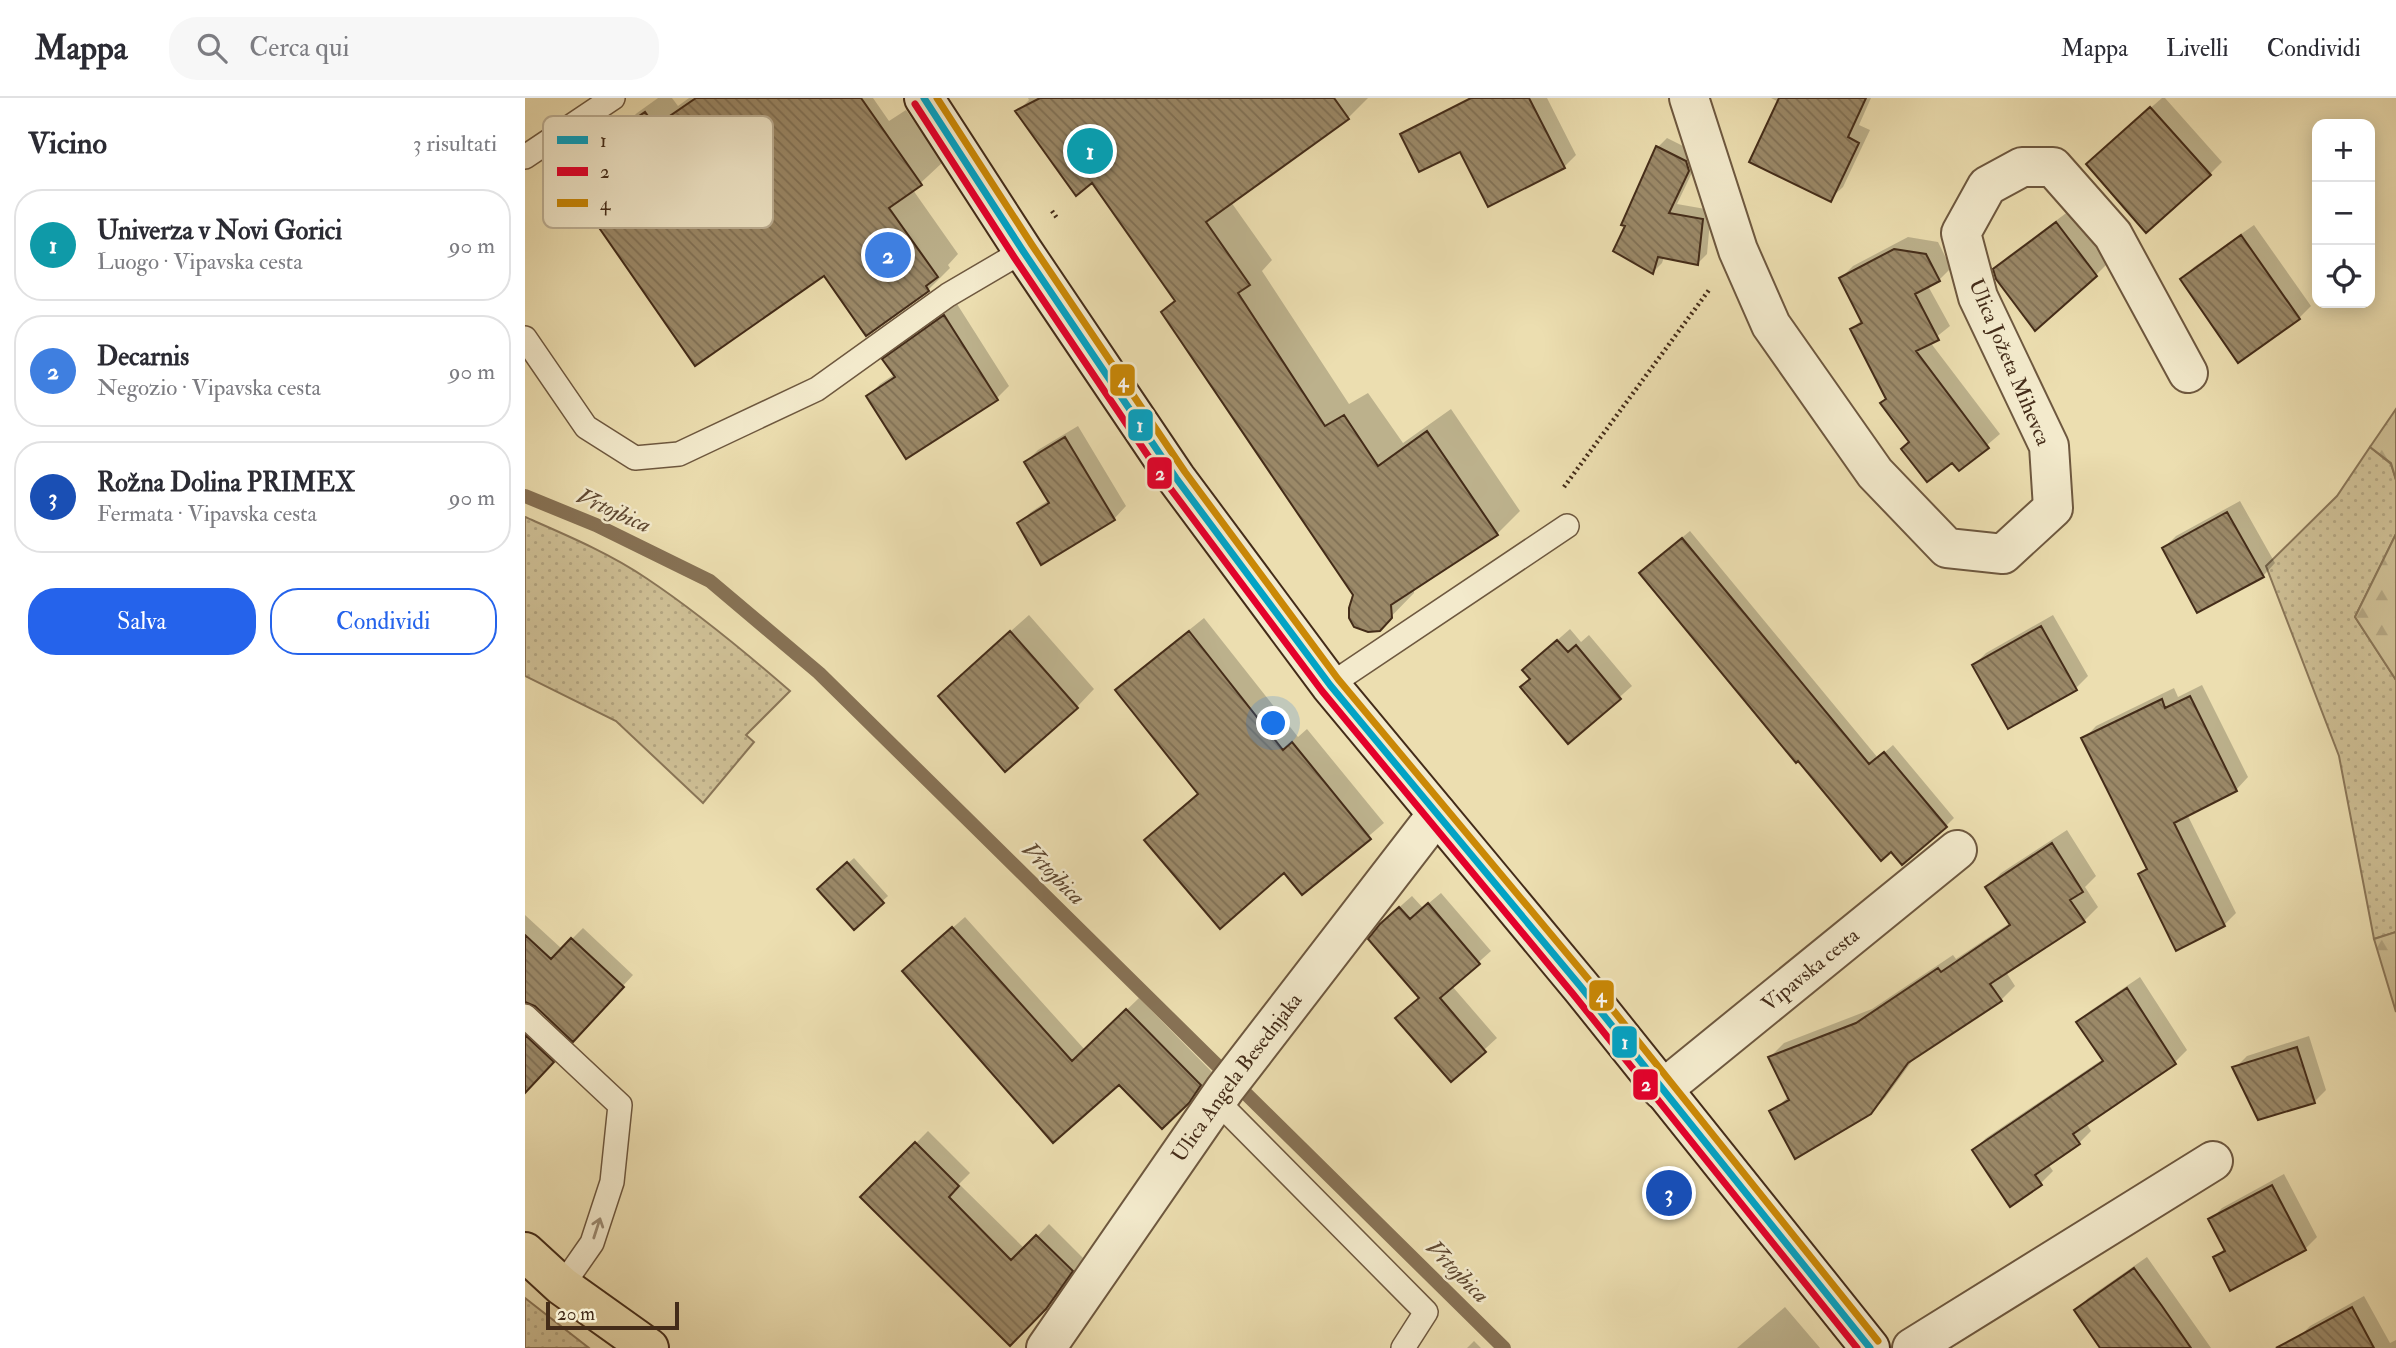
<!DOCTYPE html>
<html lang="it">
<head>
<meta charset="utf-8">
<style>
	body { margin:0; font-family:"IM FELL Double Pica",serif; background:#f7f7f7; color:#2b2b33 }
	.controls { position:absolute; right:21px; top:21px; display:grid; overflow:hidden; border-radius:14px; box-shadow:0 4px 18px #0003 }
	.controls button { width:63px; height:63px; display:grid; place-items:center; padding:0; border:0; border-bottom:2px solid #e1e1e2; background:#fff; color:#2b2b33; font:35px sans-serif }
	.scale { position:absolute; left:21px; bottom:18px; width:133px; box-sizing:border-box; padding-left:7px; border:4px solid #442c19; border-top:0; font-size:19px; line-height:24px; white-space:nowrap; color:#442c19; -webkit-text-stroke:5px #f3eacc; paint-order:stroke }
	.you { position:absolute; left:749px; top:626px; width:24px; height:24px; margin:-18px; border:5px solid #fff; border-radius:50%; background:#1a73e8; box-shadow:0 0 0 10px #1a73e833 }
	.badge { display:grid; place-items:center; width:46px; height:46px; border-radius:50%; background:#2563eb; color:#fff; font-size:23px; font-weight:700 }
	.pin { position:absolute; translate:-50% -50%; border:4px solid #fff; box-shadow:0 2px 7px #0006 }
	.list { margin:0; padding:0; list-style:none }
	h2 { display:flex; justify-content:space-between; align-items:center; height:91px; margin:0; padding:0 28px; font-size:30px }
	h2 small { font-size:23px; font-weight:400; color:#7c7c81 }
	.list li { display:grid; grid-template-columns:46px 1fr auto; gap:21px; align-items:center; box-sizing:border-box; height:112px; margin:0 14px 14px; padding:0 14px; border:2px solid #e1e1e2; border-radius:28px }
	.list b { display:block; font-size:26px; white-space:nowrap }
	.list p { margin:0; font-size:23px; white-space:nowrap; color:#7c7c81 }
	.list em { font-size:23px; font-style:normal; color:#7c7c81 }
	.actions { display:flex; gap:14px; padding:21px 28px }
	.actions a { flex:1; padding:16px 0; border:2px solid #2563eb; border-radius:28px; text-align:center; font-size:24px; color:#2563eb }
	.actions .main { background:#2563eb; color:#fff }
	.icon { flex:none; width:38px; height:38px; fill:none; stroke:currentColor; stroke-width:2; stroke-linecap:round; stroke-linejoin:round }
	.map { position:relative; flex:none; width:1871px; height:1250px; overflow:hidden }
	header { display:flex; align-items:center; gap:42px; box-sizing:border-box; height:98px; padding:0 35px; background:#fff; border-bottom:2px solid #e1e1e2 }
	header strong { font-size:33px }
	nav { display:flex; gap:38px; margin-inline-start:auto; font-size:24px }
	.search { width:490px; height:63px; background:#f7f7f7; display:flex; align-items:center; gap:18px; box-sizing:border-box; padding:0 24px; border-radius:28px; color:#7c7c81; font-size:26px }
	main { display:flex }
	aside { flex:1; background:#fff }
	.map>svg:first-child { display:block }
	.grass { fill:url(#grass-dots); stroke:#8a7658; stroke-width:2 }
	.forest { fill:url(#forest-firs); stroke:#8a7658; stroke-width:2 }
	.shadow { fill:#0003 }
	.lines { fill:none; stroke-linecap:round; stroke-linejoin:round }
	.stream { stroke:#877255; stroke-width:14 }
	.building { fill:url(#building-back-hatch); stroke:#442c19; stroke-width:2 }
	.service-casing { stroke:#6e583f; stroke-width:26 }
	.minor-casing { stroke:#6e583f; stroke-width:42 }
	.secondary-casing { stroke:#442c19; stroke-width:42 }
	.primary-casing { stroke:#442c19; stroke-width:42 }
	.path { stroke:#442c19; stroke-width:4.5; stroke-dasharray:2 3.5; stroke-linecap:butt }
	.service { stroke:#f3eacc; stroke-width:23 }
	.minor { stroke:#f3eacc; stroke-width:38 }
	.secondary { stroke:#f3eacc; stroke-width:38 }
	.primary { stroke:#ecdeb0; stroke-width:38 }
	.bus-1-casing { stroke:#f3eacc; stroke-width:12 }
	.bus-2-casing { stroke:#f3eacc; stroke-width:12 }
	.bus-3-casing { stroke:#f3eacc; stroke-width:12 }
	.bus-1 { stroke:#03a3c5; stroke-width:7 }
	.bus-2 { stroke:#e4002b; stroke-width:7 }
	.bus-3 { stroke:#ca8806; stroke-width:7 }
	.oneway { stroke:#9c8b72 }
	.labels { text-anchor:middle; stroke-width:5; stroke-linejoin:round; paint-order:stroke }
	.street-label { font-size:21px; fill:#442c19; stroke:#f3eacc }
	.water-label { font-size:23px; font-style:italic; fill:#604932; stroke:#f3eacc }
	.key { fill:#f3eacc; stroke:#beb196; stroke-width:2 }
	.key-label { font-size:19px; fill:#442c19 }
	.line-badge { stroke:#f3eacc; stroke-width:2.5 }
	.badge-label { font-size:19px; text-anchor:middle; font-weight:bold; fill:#fff }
</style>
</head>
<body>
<header>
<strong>Mappa</strong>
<div class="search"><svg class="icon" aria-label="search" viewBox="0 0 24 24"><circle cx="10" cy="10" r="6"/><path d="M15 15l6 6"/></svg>Cerca qui</div>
<nav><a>Mappa</a><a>Livelli</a><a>Condividi</a></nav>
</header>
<main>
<aside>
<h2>Vicino<small>3 risultati</small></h2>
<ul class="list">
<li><span class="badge" style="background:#0f9aa8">1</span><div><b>Univerza v Novi Gorici</b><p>Luogo · Vipavska cesta</p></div><em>90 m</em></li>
<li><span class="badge" style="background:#3f7fe0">2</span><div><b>Decarnis</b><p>Negozio · Vipavska cesta</p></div><em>90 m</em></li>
<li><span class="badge" style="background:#1a4fb4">3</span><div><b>Rožna Dolina PRIMEX</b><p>Fermata · Vipavska cesta</p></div><em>90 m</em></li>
</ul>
<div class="actions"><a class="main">Salva</a><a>Condividi</a></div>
</aside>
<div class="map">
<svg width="1871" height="1250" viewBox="0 0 1871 1250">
	<defs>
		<pattern id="grass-dots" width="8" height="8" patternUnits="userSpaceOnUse" patternTransform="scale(1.75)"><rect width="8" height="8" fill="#cfc096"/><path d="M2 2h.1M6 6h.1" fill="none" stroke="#b3a581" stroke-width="1.8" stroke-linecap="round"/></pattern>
		<pattern id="forest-firs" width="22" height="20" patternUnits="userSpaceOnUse" patternTransform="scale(1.75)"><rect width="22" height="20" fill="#cfc096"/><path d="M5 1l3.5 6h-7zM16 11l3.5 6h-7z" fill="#b3a581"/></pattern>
		<pattern id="building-back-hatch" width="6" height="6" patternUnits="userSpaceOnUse" patternTransform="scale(1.75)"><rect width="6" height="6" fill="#9b8968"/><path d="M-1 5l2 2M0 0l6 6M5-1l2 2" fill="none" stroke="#807055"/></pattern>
	</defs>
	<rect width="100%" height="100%" fill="#ecdeb0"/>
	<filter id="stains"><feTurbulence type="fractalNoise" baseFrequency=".00286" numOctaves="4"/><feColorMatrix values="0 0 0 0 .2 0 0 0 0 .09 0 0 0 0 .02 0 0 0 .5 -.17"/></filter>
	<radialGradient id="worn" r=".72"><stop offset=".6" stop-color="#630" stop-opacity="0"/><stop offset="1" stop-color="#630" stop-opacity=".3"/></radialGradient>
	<path class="grass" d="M1845,349L1866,366L1871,382V436L1830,519L1871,582V834L1849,841L1814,658L1741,468L1812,398Z
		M0,419C41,437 84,455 121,480C172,514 219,553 265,593L221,637L229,644L178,705L91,623L0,578Z
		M0,1200L64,1250H0Z"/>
	<path class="forest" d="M1871,311V382L1866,365L1845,349Z
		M1871,436V582L1830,519Z
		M1871,834V914L1849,841Z"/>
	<path class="shadow" d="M133,0H147L153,8L164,0H348L364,23L381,12L418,64L388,92L433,156L423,167L425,170L403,192L299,176L45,85L67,63L95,43L90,36L112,15Z
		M503,0H843L823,20L706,104L747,162L737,173L824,306L843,295L878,345L926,311L995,413L972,436L889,490V495L854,531L638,214L651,201L568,82L493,13L504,2Z
		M975,0H1022L1051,57L1039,69Z
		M1246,0H1346L1334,27L1345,32L1318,89L1305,101L1254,4Z
		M1637,0H1640L1697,64L1685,76L1575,54Z
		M1142,40L1170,54L1173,62L1152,106L1186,112L1182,156L1173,165L1139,159L1137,165L1128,174L1133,49Z
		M1544,113L1583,165L1571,177L1470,171L1482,159Z
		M1729,127L1786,208L1774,220L1657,181L1669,169Z
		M1383,139L1413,144L1426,170L1414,182L1403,188L1425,228L1405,244L1475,336L1434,371L1428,363L1386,343L1327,231L1337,221L1316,180L1328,168Z
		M432,206L484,288L472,300L381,358L343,298L355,286L370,276L360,262L372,250Z
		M553,328L601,408L589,421L517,464L494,426L506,414L524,402L501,364L513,352Z
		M1715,403L1750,465L1738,478L1639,450L1651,438Z
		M1165,433L1353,660L1368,647L1429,720L1421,728L1366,752L1124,467Z
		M504,517L569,591L552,609L433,580Z
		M1528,517L1563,578L1551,590L1449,567L1461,555Z
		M679,520L773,639L782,631L859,725L777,795L759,773L621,742L675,694L592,592L607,578Z
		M1045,531L1056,544L1064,537L1107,588L1044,644L1007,580L1012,560Z
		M1677,587L1723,679L1711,692L1662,716L1711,815L1699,827L1615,776L1622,769L1559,641L1571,628L1649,590L1653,599Z
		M1542,732L1571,778L1560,789L1573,809L1559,823L1481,874L1490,888L1476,902L1390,959L1360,1000L1345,1015L1247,1014L1264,998L1245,959L1259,945L1347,911L1428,857L1431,861L1485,825L1462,789L1476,775Z
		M329,760L363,798L329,829L294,791Z
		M916,795L966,853L927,888L972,940L926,982L872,920L895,899L869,814L887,798L898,810Z
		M0,817L37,851L58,830L108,877L59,930L10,906L0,903Z
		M440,819L560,952L614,900L687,974L675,991L637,1029L594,985L528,1042L392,861Z
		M1615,879L1662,952L1650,964L1561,1025L1566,1033L1554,1045L1523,1066L1528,1073L1516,1085L1485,1106L1449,1052L1461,1040L1578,961L1553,925L1565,913Z
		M0,916L38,952L0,993Z
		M1784,938L1801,992L1789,1004L1710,970L1722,958Z
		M403,1033L445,1075L434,1086L500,1151L524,1126L558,1160L533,1197L485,1246L338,1099Z
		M1759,1076L1792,1139L1780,1151L1690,1160L1700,1150L1685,1122L1697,1110Z
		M1622,1159L1686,1250H1577L1551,1212L1563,1200Z
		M1839,1198L1865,1245L1871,1242V1250H1778L1773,1240L1785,1228Z
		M1260,1209L1295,1250H1212Z
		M949,1243L956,1250H942Z"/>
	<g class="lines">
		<path class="stream" d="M0,398L71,427L185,483L294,575L979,1250"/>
	</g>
	<path class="building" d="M171,0H336L397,87L364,110L413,179L401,188L404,193L341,238L299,178L170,268L43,85L96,48L88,36L120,14L130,28Z
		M515,0H809L824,21L681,124L725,187L713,195L800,328L819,317L853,368L902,333L973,437L866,507L867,520L855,533L843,534L829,529L824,520V510L828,497L636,214L650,203L567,85L551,98L490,13Z
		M946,0H1004L1040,70L963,109L935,54L894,74L875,36Z
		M1254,0H1341L1323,39L1334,45L1306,104L1224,64Z
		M1625,9L1686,77L1621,135L1561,66Z
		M1131,48L1161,63L1164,73L1144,115L1178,121L1173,167L1133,159L1128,176L1088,153L1100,128L1096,127Z
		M1531,124L1572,178L1510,233L1471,181L1468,171Z
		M1716,137L1775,221L1713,265L1655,181Z
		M1369,151L1401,156L1415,183L1390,196L1414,242L1391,253L1464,350L1434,373L1427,365L1402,384L1376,351L1384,344L1355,305L1361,301L1325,231L1337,225L1314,180Z
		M419,217L473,302L381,361L341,298L370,279L357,261Z
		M540,339L590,422L516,467L492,425L524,405L499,364Z
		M1702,414L1739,479L1672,515L1637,450Z
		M1157,440L1344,666L1359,654L1422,729L1377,767L1366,754L1356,763L1273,663L1271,665L1114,475Z
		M1516,528L1552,592L1483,631L1447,567Z
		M485,533L553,610L480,674L413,598Z
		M664,533L758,652L767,644L846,741L777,797L759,775L695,831L619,742L673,696L590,592Z
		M1032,542L1043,554L1051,547L1096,601L1043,646L995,589L1005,581L997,572Z
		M1665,598L1712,693L1649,725L1700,828L1651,853L1613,776L1622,771L1556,640L1637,601L1640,610Z
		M1527,745L1558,794L1545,802L1560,824L1465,886L1477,903L1383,965L1346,1016L1270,1061L1244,1013L1264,1002L1243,959L1331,925L1413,870L1416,874L1485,827L1460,789Z
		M322,764L359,805L329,832L292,791Z
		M903,805L955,866L915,900L961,954L926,984L870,920L894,900L843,841L855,826L874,809L885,821Z
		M427,829L547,963L601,911L676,987L664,1005L637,1031L594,987L528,1045L377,873Z
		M0,837L26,861L46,840L99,889L48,944L10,908L0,904Z
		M1602,890L1651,966L1548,1036L1555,1046L1510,1077L1517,1087L1485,1109L1447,1052L1578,963L1551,924Z
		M0,937L29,964L0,995Z
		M1772,949L1790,1005L1733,1022L1707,969Z
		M390,1044L434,1088L424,1099L486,1162L511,1137L548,1173L521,1211L485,1248L335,1099Z
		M1747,1087L1781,1152L1705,1193L1688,1159L1700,1153L1683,1121Z
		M1609,1170L1637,1208L1666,1250H1575L1549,1212Z
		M1827,1209L1849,1250H1751Z"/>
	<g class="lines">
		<defs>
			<path id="service" d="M0,59L88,0
				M0,240L61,329L110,360L154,356L292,291L423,197L498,153
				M805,587L1042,428
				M0,918L95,1007L87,1084L67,1145L37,1188
				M692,1003L901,1214L878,1250"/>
			<g id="minor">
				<path d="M1164,0L1213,152L1246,227L1350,375L1422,450L1478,456L1528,410L1524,348L1453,199L1436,135L1462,88L1497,69H1528L1588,137L1663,275"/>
				<path id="s1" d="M1137,992L1432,752"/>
				<path id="s2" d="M521,1250L700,991L912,716"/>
				<path d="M1387,1250L1688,1063"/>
			</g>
			<path id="secondary" d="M399,0L498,153L651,380L805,587L1056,889L1345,1250"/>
			<path id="primary" d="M0,1154L37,1188L124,1250"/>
		</defs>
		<use href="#service" class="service-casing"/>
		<use href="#minor" class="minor-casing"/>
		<use href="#secondary" class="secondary-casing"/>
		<use href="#primary" class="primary-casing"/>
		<path class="path" d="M527,113L532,120
			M1039,389L1184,192"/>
		<use href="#service" class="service"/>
		<use href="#minor" class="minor"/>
		<use href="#secondary" class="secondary"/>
		<use href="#primary" class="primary"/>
		<defs>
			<path id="bus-1" d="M399,0L498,153L651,380L805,587L1056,889L1345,1250"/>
			<path id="bus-2" d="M390,6L489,159L642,386L797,593L1048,896L1332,1250"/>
			<path id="bus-3" d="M412,0L507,147L660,374L813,581L1064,882L1353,1243"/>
		</defs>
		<use href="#bus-1" class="bus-1-casing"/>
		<use href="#bus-2" class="bus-2-casing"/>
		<use href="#bus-3" class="bus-3-casing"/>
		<use href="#bus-1" class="bus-1"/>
		<use href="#bus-2" class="bus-2"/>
		<use href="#bus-3" class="bus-3"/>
	</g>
	<defs><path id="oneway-shaft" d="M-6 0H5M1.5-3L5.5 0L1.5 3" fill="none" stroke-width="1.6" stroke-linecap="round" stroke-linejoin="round" transform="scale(1.75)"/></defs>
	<use class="oneway" href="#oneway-shaft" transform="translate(72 1130) rotate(-72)"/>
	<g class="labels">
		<g class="street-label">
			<text transform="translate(1485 264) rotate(67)" y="7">Ulica Jožeta Mihevca</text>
			<text dy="7" stroke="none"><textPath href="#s1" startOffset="191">Vipavska cesta</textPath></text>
			<text dy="7" stroke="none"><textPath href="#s2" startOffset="331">Ulica Angela Besednjaka</textPath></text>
		</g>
		<g class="water-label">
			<text transform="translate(89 412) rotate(24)" y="8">Vrtojbica</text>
			<text transform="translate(529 775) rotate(45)" y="8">Vrtojbica</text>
			<text transform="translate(933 1173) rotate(45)" y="8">Vrtojbica</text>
		</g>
	</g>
	<rect x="18" y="18" width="230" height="112" rx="10" class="key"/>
	<rect x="32" y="38" width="31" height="8" fill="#03a3c5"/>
	<rect x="32" y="69" width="31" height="9" fill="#e4002b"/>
	<rect x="32" y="101" width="31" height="8" fill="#ca8806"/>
	<g class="key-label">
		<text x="75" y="49">1</text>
		<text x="75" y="80">2</text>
		<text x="75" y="112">4</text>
	</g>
	<g class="line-badge">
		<rect x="584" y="265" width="27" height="34" rx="7" fill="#ca8806"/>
		<rect x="602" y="310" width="27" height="34" rx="7" fill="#03a3c5"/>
		<rect x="621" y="358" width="27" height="34" rx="7" fill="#e4002b"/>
		<rect x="1063" y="881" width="27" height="33" rx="7" fill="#ca8806"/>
		<rect x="1086" y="927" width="27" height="34" rx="7" fill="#03a3c5"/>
		<rect x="1107" y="970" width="27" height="33" rx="7" fill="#e4002b"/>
	</g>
	<g class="badge-label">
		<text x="598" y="289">4</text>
		<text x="615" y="334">1</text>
		<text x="635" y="382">2</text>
		<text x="1076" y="904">4</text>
		<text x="1100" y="951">1</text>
		<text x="1121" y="993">2</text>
	</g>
	<rect width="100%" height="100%" filter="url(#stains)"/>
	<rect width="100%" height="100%" fill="url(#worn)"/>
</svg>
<div class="controls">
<button>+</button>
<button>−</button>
<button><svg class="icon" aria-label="locate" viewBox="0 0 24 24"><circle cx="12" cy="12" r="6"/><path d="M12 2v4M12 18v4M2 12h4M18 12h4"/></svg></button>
</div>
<div class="scale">20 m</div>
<div class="you"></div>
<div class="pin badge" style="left:565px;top:53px;background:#0f9aa8">1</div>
<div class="pin badge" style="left:363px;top:157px;background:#3f7fe0">2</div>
<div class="pin badge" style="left:1144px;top:1095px;background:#1a4fb4">3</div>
</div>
</main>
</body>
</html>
